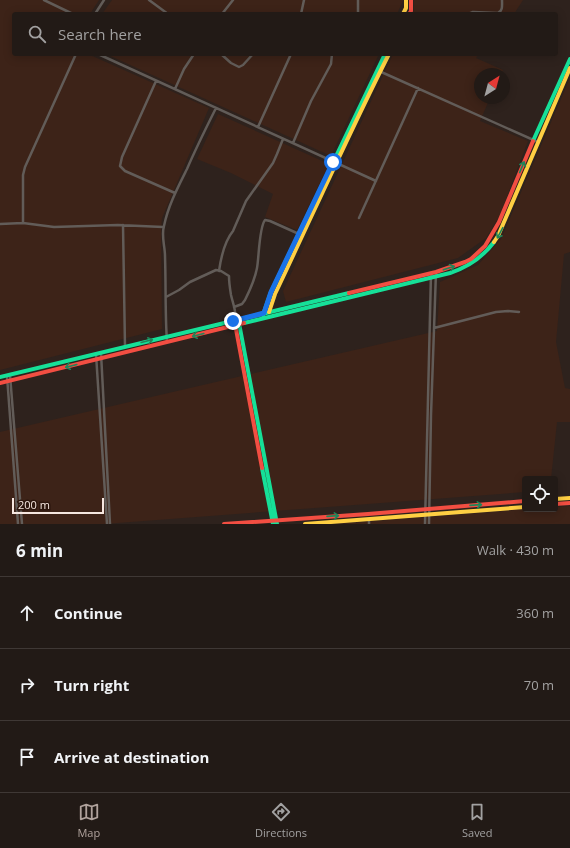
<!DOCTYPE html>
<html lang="en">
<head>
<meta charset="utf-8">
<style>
	body { margin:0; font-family:"Open Sans",sans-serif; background:#2a231f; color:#f1f3f6 }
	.controls { position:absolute; right:12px; bottom:12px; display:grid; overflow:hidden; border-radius:4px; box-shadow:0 2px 10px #0003 }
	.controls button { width:36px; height:36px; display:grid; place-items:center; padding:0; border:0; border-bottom:1px solid #3f3835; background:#221a16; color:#f1f3f6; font:20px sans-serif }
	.compass { position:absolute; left:474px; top:68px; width:36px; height:36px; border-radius:50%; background:#221a16; box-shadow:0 2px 10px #0003; rotate:36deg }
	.scale { position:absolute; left:12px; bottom:10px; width:92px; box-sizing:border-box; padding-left:4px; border:2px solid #f6e7e0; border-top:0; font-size:11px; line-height:14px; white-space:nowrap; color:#f6e7e0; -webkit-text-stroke:3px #2b160d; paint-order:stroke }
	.stop { position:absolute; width:12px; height:12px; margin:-9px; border:3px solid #1a73e8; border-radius:50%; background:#fff }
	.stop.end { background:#1a73e8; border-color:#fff; box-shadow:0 1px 4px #0008 }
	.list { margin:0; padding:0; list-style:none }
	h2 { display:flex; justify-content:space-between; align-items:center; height:52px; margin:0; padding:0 16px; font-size:17px }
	h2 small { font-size:13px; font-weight:400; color:#a2a1a1 }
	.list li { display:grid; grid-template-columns:26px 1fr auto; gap:12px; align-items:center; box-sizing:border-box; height:72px; padding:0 16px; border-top:1px solid #3f3835 }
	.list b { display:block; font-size:15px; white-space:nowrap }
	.list em { font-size:13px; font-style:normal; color:#a2a1a1 }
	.icon { flex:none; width:22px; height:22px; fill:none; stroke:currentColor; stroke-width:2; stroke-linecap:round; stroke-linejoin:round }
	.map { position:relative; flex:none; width:570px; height:524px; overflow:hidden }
	.search { position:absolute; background:#221a16; box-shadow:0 2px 10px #0003; left:12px; right:12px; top:12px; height:44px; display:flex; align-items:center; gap:10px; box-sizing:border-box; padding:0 14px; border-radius:4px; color:#a2a1a1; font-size:15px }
	.sheet { height:268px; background:#221a16 }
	nav { display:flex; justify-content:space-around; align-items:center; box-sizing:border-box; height:56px; border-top:1px solid #3f3835; background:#221a16; font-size:11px; color:#a2a1a1 }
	nav a { display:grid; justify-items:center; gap:2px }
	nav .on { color:#b0a29c }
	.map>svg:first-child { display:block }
	.built { fill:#3d2318 }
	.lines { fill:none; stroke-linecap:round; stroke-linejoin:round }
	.street { stroke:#625c58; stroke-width:2.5 }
	.fast { stroke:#16e098; stroke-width:4 }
	.slow { stroke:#ffcf43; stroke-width:4 }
	.jam { stroke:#f24e42; stroke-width:4 }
	.oneway { stroke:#1f8559 }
	.route { stroke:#1a73e8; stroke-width:5 }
</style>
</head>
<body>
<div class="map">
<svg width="570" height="524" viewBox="0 0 570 524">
	<rect width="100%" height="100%" fill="#2e221d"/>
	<path class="built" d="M0,0H99L90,14H14V54H88L209,108L162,218L161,229L162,329L0,370Z
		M112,0H403V1L397,14H102Z
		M414,0H523L514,14H412L414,10Z
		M106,54H379L331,156Z
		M393,54H479L476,58L503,70L501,74H480V98H490L480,121L528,141L500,215L486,238L458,258L286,302L283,291Z
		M570,78V252L564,254L556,342L565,388L570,389V422H557L551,479H525V492L104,524H0V432L437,331L440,282L478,265L501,239Z
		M218,114L329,164L297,230L265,217L273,194L231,173L197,159Z
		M570,506V524H336L528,509H555V507Z"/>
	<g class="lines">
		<path class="street" d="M44,0L73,14
			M149,0L168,14
			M358,0V14
			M95,14L104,0
			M222,14L233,0
			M301,14L304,0
			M468,14L473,12L498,13C503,11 502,5 502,0
			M98,54L376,181
			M221,54L231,63L239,67L243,65L253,54
			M379,71L538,142
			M156,81L122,157L120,166L125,171L175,193
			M175,89L184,69L194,54
			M258,127L291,54
			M293,143L311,101L331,64L332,54
			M359,218L418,88
			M23,223V175L25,167L76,54
			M0,224L23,223L54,227L118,225L163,227
			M123,225L125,347
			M219,271C221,257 224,242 233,231L246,201L273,163L277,154L283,139
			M166,297L179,290L190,282L216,270L221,271L229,276C229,282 230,289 231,295C233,304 237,312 235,321
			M234,307L242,304L245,300C250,290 255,279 257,268C259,258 259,227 265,220L270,221L299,234
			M434,328L496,312L508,311L519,312
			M167,342C165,314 166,285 165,256C165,246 161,236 164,226C168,206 178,187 187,169C196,148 206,128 216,108
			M101,353L110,524
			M96,354L107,524
			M10,375L22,524
			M7,376L18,524
			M369,520V524
			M425,524L431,273
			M429,524L431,415L436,272"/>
		<path class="fast" d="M533,141L570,59
			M263,315L271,292L385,54
			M239,323L277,524
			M244,323L450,273C468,267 482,258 494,242
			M0,377L349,293
			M262,468L273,524"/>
		<path class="slow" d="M403,14L406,8V0
			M494,242L498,236L570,68
			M269,312L275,294C313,214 349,133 389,54
			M555,499L570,498
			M305,524L525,507"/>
		<path class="jam" d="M409,14L411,11V0
			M349,293L436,272L465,262L471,259L485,246L499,222L533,141
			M235,324L262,468
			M0,383L244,323
			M555,504L570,503
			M224,524L368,514L525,501"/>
	</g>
	<defs><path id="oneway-shaft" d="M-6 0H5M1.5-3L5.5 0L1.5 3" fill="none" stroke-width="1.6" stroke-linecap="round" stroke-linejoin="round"/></defs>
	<g class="oneway">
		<use href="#oneway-shaft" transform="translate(522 167) rotate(-67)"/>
		<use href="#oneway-shaft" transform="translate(500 233) rotate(118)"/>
		<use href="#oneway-shaft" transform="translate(449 268) rotate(-18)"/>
		<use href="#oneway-shaft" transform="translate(198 335) rotate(166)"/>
		<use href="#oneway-shaft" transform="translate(147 341) rotate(-14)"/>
		<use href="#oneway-shaft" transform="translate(71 366) rotate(166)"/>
		<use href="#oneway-shaft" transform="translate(476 505) rotate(-4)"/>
		<use href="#oneway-shaft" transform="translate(333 516) rotate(-4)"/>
	</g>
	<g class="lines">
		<path class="route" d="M233,321L264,313L271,292L333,162"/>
	</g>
</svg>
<div class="controls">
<button><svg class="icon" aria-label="locate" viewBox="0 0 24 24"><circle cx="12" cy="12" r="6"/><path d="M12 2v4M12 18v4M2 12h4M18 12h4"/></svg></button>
</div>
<svg class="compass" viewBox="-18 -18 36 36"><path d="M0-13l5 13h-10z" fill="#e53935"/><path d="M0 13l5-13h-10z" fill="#a2a1a1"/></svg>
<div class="scale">200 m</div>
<div class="stop" style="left:333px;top:162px"></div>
<div class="stop end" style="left:233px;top:321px"></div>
<div class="search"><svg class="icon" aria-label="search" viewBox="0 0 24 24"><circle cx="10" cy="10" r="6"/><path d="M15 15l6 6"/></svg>Search here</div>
</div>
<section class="sheet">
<h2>6 min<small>Walk · 430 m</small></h2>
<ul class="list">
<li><svg class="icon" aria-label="ahead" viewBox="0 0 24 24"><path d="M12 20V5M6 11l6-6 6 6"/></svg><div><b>Continue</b></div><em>360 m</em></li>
<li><svg class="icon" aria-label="right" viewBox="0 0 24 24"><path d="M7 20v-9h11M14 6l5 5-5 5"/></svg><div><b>Turn right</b></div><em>70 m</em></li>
<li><svg class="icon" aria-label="arrive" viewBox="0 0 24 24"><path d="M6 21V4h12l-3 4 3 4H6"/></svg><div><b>Arrive at destination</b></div></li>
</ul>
</section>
<nav>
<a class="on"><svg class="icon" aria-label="map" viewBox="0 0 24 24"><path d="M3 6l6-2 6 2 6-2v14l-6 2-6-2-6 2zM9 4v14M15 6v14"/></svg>Map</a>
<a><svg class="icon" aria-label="directions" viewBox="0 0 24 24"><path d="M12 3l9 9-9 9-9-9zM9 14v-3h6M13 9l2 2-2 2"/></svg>Directions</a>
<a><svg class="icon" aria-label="saved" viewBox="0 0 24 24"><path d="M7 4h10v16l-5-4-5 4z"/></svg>Saved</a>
</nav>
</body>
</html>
